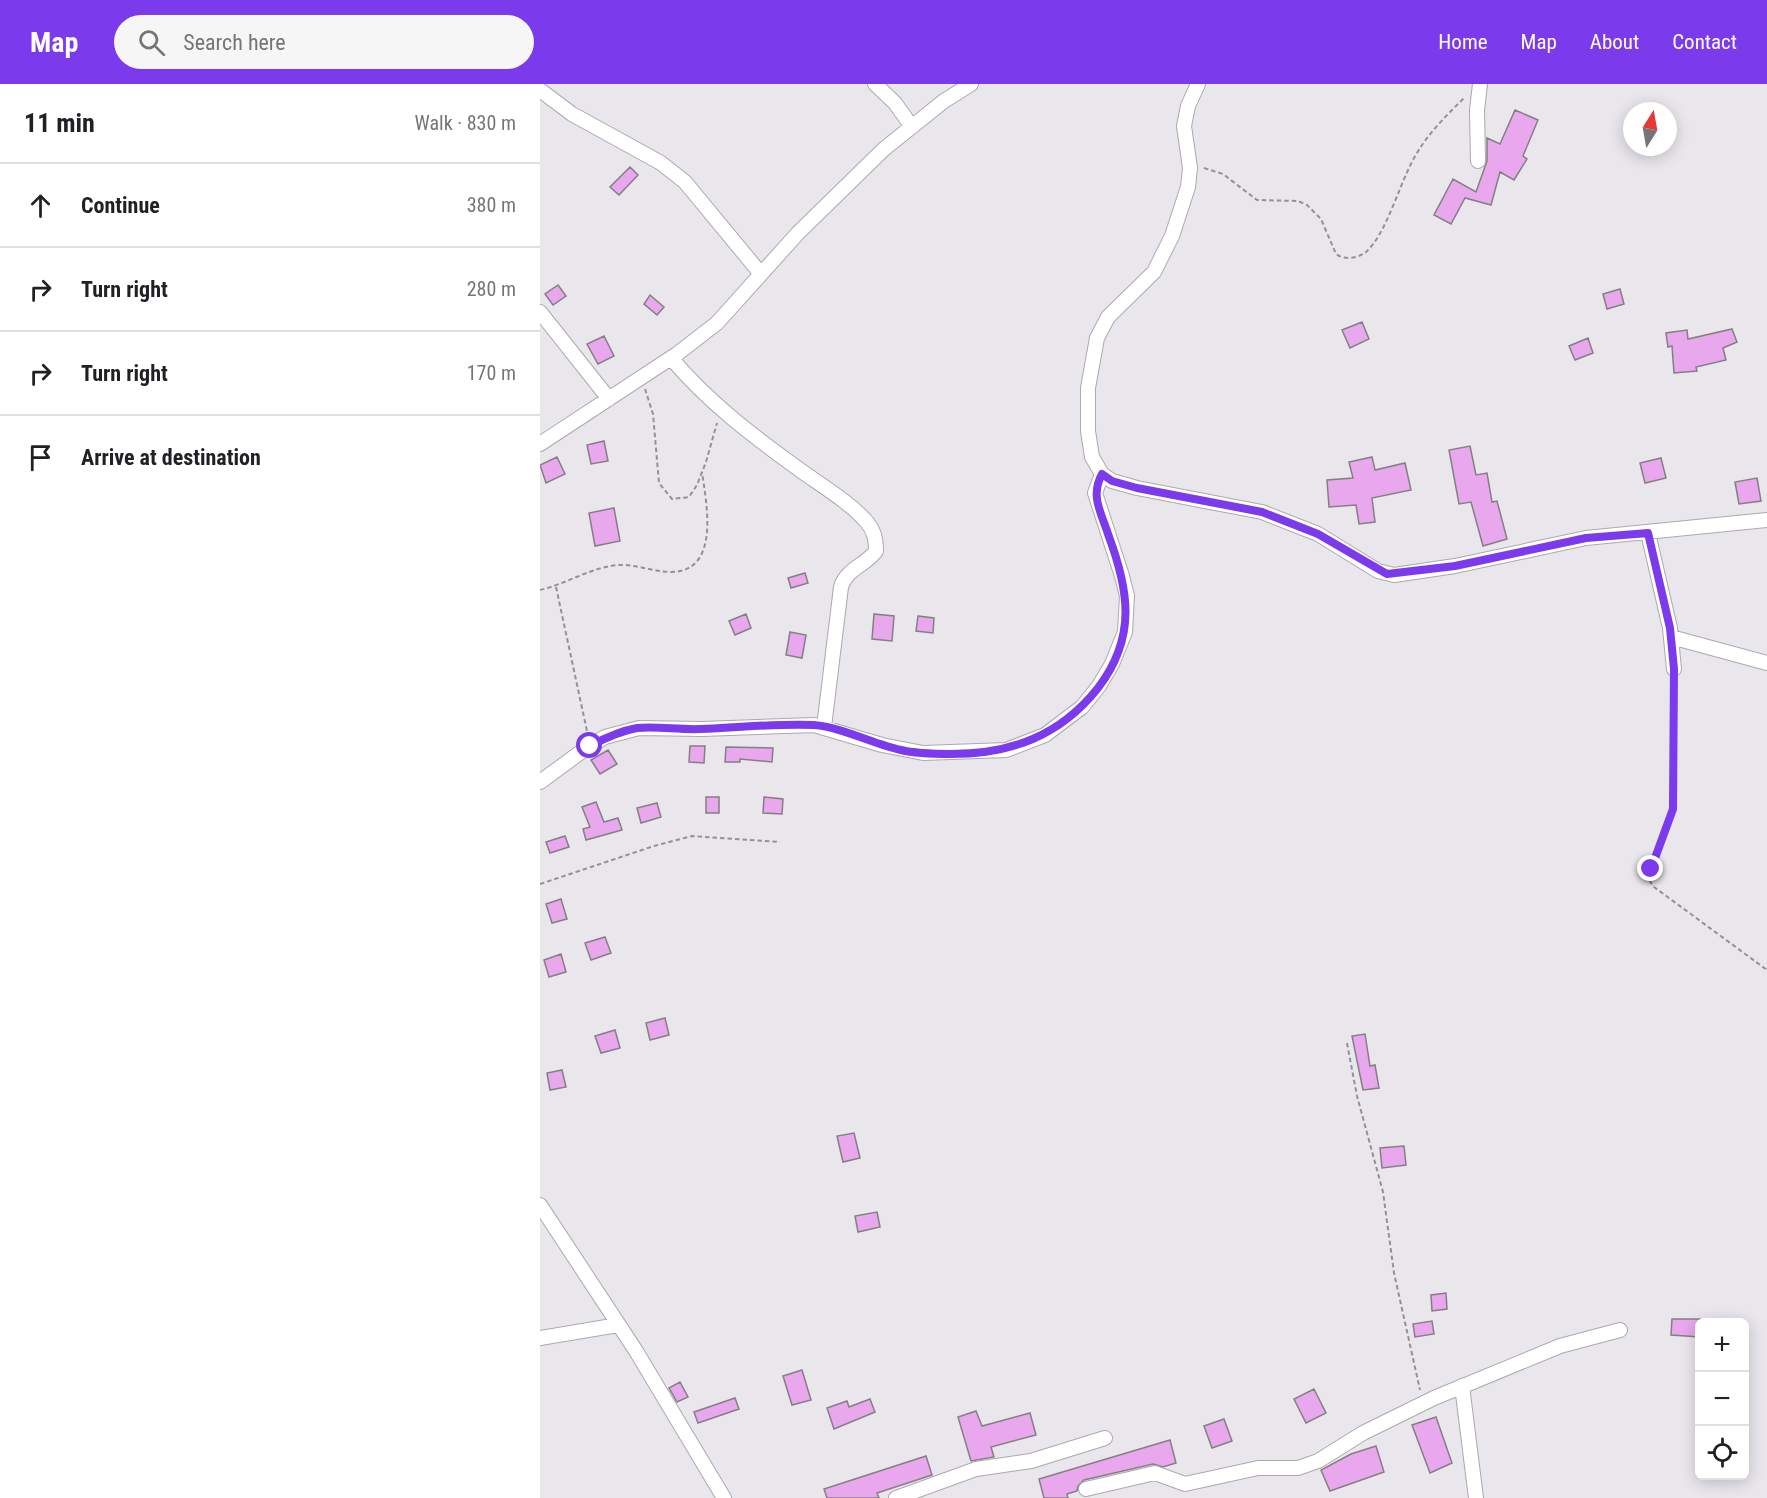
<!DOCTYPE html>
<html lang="en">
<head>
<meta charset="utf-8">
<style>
	body { margin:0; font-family:"Roboto Condensed",sans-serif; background:#f6f6f6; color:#202124 }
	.controls { position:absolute; right:18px; bottom:18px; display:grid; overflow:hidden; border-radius:9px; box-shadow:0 3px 15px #0003 }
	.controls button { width:54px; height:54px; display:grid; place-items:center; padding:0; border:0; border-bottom:2px solid #e0e0e0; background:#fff; color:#202124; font:30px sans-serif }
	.compass { position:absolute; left:1083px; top:18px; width:54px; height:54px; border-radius:50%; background:#fff; box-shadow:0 3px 15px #0003; rotate:11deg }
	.stop { position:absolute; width:18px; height:18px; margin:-14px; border:4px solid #7c3aed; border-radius:50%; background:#fff }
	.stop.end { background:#7c3aed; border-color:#fff; box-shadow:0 2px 6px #0008 }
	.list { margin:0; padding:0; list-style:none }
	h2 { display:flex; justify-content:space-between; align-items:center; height:78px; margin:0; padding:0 24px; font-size:26px }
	h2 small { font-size:20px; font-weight:400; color:#757577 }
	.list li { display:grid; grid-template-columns:39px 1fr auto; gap:18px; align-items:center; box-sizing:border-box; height:84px; padding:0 24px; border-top:2px solid #e0e0e0 }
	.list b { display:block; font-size:22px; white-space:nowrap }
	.list em { font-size:20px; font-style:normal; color:#757577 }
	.icon { flex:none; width:33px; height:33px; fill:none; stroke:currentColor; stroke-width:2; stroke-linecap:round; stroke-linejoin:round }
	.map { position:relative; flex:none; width:1227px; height:1414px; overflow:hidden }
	header { display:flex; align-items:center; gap:36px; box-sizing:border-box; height:84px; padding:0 30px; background:#7c3aed; color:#fff }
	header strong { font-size:28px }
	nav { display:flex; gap:33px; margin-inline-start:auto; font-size:21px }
	.search { width:420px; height:54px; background:#f6f6f6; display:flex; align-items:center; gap:15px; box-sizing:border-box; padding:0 21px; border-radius:33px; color:#757577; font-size:22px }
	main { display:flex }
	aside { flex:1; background:#fff }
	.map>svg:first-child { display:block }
	.building { fill:#e9a7ed; stroke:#847f84; stroke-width:1.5 }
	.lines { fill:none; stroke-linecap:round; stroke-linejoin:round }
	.minor-casing { stroke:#aba9ae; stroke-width:16 }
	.path { stroke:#939196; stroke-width:2; stroke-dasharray:4.5 3; stroke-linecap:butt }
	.minor { stroke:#fff; stroke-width:14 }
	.route { stroke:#7c3aed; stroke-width:8 }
</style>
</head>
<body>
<header>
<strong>Map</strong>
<div class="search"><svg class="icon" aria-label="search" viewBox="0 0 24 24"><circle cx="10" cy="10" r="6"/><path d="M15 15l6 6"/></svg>Search here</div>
<nav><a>Home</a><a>Map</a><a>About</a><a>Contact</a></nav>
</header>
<main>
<aside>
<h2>11 min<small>Walk · 830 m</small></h2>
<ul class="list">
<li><svg class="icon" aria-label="ahead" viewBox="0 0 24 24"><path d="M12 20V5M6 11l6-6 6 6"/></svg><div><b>Continue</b></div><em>380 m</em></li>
<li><svg class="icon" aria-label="right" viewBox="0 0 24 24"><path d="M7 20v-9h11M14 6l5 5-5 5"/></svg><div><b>Turn right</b></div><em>280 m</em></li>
<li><svg class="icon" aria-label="right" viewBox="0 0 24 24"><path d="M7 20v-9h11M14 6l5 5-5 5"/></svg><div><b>Turn right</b></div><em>170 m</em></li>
<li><svg class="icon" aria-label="arrive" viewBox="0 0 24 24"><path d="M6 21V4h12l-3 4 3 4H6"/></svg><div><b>Arrive at destination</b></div></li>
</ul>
</aside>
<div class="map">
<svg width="1227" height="1414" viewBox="0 0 1227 1414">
	<rect width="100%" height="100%" fill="#e9e6ec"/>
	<path class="building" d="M975,26L998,36L983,72L987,75L974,96L960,88L951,121L925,114L911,140L894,131L913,95L936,108L947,77V54L960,60Z
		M90,83L98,91L79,111L70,103Z
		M18,201L26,212L13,221L5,210Z
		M1080,205L1084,220L1067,225L1063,210Z
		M110,211L124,223L117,231L104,220Z
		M822,238L829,255L810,264L802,246Z
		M1192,245L1197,258L1183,264L1186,276L1156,283L1157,287L1134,289L1132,262L1128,263L1126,249L1147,246L1148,255Z
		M64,252L74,272L58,280L47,260Z
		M1048,254L1053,269L1035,276L1029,262Z
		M64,357L68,377L51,380L47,361Z
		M930,362L936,391L947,389L952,418L957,417L967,455L943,462L931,418L919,420L909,366Z
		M17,373L25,390L6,399L0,381Z
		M832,373L835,386L865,379L871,406L832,414L835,438L819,440L816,421L789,423L787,396L813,394L809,378Z
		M1121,374L1126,394L1105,399L1100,379Z
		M1217,394L1221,417L1199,420L1195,398Z
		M74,424L80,457L55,462L49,429Z
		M265,489L268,499L251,504L248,494Z
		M206,530L211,544L195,551L189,537Z
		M334,530L354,532L352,557L332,555Z
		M378,532L394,534L393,549L376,547Z
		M250,548L266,551L262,574L246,571Z
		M150,662H165L164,679L149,678Z
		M186,663L233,664L232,678L200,675V678H185Z
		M68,666L77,680L60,690L51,676Z
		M166,713H179V729H166Z
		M224,713L243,715L242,730L223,729Z
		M56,718L64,738L78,734L82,746L46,756L43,745L50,743L42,723Z
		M117,719L121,733L101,739L97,724Z
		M25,752L29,763L10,769L6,758Z
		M21,815L27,835L12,839L6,820Z
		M65,853L71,869L51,876L45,859Z
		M21,870L26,888L9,893L4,876Z
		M125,934L129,951L110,956L106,939Z
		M75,946L80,964L61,969L55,952Z
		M825,950L830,982L835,981L839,1004L823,1006L812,952Z
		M22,986L26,1003L10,1006L7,989Z
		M314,1049L320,1074L303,1078L297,1052Z
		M864,1062L866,1081L842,1084L840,1064Z
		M337,1128L340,1143L318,1148L315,1132Z
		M906,1209L907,1225L892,1227L891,1211Z
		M1132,1235H1160V1253L1131,1251Z
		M892,1237L894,1250L875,1253L873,1240Z
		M262,1286L271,1316L252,1321L243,1292Z
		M140,1298L148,1313L137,1318L129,1304Z
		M774,1305L786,1329L766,1339L754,1315Z
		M195,1314L199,1325L158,1339L154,1328Z
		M330,1315L335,1328L294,1345L287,1324L307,1317L309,1323Z
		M436,1327L442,1342L490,1329L496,1351L451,1363L454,1373L431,1377L418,1333Z
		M896,1333L912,1379L890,1389L872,1341Z
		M684,1335L692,1357L672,1364L664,1342Z
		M630,1356L636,1379L623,1383L613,1380L544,1396L538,1402L537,1407L527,1410L528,1414H504L499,1395Z
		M836,1362L844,1388L790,1407L781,1386L811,1370Z
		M386,1372L392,1391L337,1409L339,1414H287L284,1405Z"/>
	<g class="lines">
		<defs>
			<path id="minor" d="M335,0L355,19L372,43
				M658,0L648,22L644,42L650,84L648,103L632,152L614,188L568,233L557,254L548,304V347L552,373L562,390L572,397L597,404L722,428L778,450L838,487L854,491L915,482L1046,454L1227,436
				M0,6L32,30L121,79L145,98L221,190
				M938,77L937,26L940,0
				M0,228L69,315
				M131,274C169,319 213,352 260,386C282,402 308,417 326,437C334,446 336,455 336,467C326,481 306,485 301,503L284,643
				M0,360L137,270L177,239L258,149L344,65L404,17L431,0
				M1108,449L1130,544L1134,585
				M1131,553L1227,579
				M0,698L45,665L65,653L99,644L162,645L274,641L342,661L383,669L466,666L505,651L542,623L559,602L572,580L585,548L587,512L582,492L555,409L562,390
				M0,1121L96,1267L184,1414
				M0,1254L78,1241
				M922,1302L936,1414
				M546,1405L615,1389L645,1400L718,1384H758L778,1377L823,1349L894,1314L1020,1262L1080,1246
				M356,1414L436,1385L491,1377L565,1354"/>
		</defs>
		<use href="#minor" class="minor-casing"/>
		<path class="path" d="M664,84L683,90L717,116L758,117L767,121L781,135L796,170C804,176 817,175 826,168C846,150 859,102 872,78C885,52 905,33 925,13
			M105,305L113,330L119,399L132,415L149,413L157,401L166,378L177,339
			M16,503L47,647
			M0,506C26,500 52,483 78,481C96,480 114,488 132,488C181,487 166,417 162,388
			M1134,598L1133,725L1109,796L1114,803L1227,886
			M0,800L114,762L152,752L240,758
			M807,959L817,1012L843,1108L854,1189L880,1306"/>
		<use href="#minor" class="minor"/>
	</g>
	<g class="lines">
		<path class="route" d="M50,662C65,654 80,647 97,644C117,642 139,646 160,645C198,644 237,639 274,641C301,643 334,660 361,666C377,670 394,670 411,670C471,670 520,652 558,604C597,553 589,506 568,450C561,428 550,412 562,390L572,397L597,404L722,428L778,450L847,490L915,482L1046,454L1108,449L1130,544L1134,585L1133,725L1111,785"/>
	</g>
</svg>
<div class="controls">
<button>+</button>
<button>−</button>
<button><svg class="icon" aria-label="locate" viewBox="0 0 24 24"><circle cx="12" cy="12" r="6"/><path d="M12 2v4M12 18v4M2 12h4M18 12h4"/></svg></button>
</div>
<svg class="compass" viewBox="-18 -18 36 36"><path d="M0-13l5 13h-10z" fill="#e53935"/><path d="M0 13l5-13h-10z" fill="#757577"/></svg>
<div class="stop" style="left:50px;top:662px"></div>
<div class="stop end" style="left:1111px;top:785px"></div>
</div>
</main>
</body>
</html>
